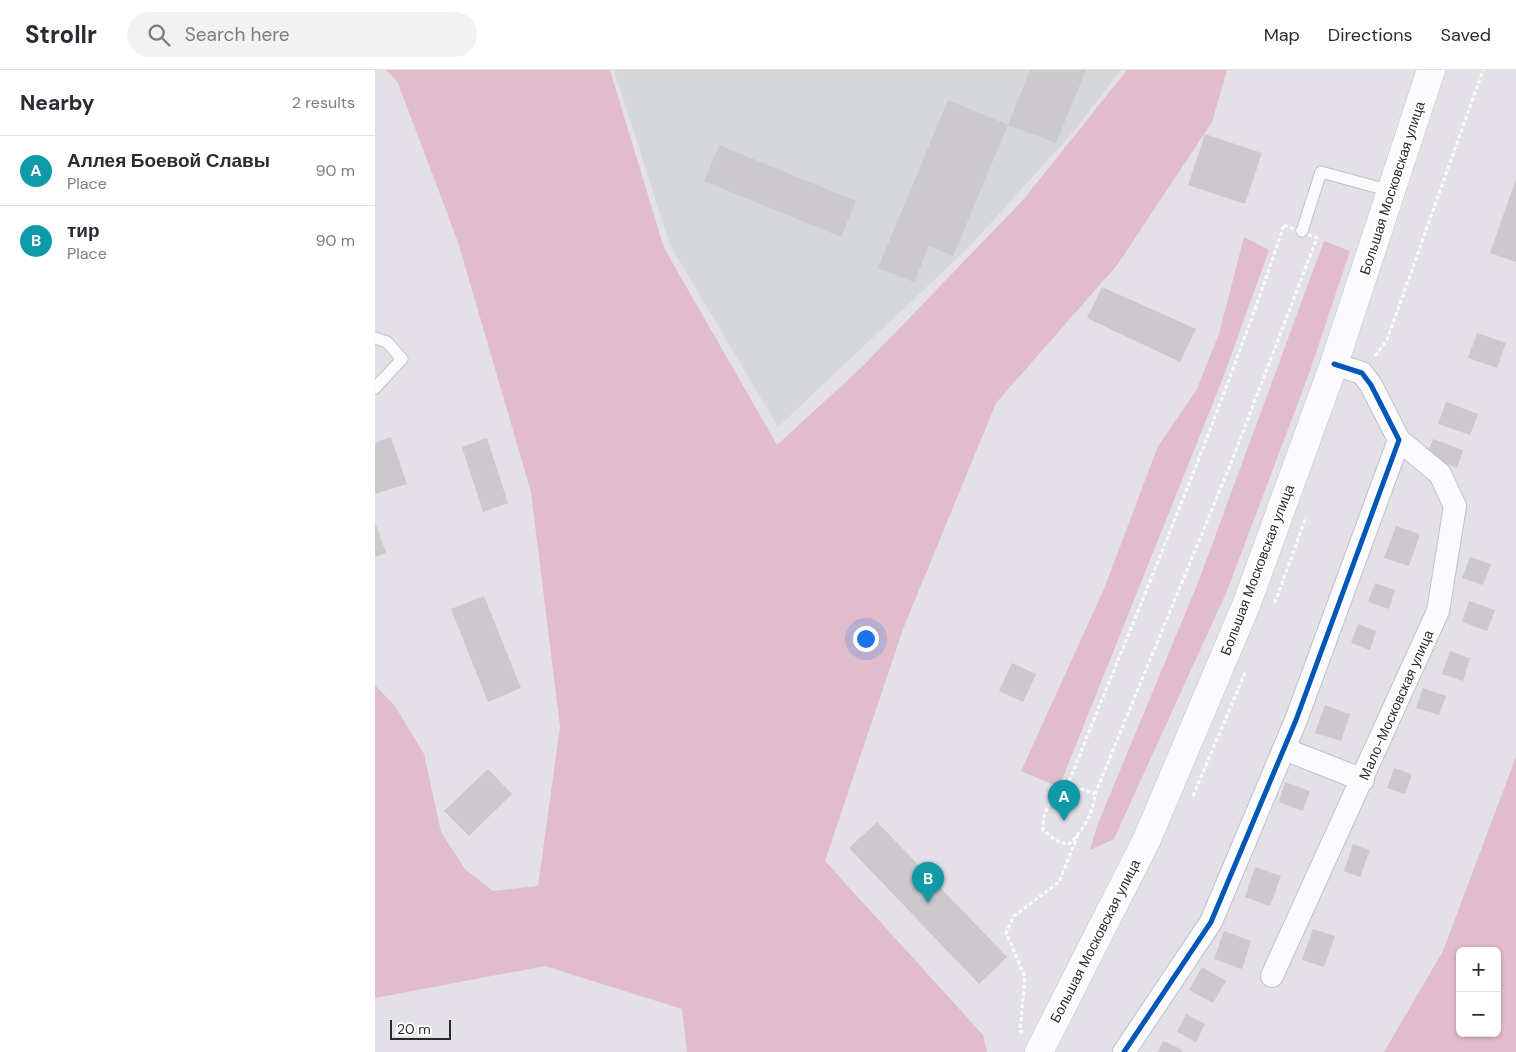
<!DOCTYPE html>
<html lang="en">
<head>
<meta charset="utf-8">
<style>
	body { margin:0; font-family:"DM Sans",sans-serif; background:#f2f2f3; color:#2b2b33 }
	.controls { position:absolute; right:15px; bottom:15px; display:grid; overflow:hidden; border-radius:8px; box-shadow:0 1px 4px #0004 }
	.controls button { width:45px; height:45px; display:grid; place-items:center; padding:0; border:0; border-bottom:1px solid #e1e1e2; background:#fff; color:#2b2b33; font:25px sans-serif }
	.scale { position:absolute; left:15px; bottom:12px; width:61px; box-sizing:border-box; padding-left:5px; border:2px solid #2a2a2a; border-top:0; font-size:14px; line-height:18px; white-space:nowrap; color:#2a2a2a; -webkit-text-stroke:4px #fff; paint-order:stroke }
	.you { position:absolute; left:490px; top:568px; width:18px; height:18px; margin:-12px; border:4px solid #fff; border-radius:50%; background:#1a73e8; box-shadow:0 0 0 8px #1a73e833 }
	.badge { display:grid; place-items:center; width:32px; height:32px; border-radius:50%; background:#ea580c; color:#fff; font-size:16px; font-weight:700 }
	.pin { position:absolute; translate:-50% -41px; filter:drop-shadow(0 1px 2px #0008) }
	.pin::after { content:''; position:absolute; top:26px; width:18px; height:15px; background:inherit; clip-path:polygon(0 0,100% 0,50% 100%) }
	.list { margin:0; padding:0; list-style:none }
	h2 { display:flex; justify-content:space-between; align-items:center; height:65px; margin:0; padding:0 20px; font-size:21px }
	h2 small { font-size:16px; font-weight:400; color:#7c7c81 }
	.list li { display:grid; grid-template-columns:32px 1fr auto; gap:15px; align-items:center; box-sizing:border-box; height:70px; padding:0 20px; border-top:1px solid #e1e1e2 }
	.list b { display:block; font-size:19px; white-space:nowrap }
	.list p { margin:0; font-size:16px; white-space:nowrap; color:#7c7c81 }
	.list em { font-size:16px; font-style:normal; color:#7c7c81 }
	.icon { flex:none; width:28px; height:28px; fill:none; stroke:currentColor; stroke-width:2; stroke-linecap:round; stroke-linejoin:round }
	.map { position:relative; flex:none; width:1141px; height:982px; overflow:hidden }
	header { display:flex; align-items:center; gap:30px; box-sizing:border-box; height:70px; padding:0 25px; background:#fff; border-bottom:1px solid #e1e1e2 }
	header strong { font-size:24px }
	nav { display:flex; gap:28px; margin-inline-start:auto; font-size:18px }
	.search { width:350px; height:45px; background:#f2f2f3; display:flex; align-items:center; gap:12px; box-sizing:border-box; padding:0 18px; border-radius:28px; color:#7c7c81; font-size:19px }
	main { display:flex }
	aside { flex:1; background:#fff }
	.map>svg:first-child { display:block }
	.industrial { fill:#d5d7d8 }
	.green { fill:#e1bccb; fill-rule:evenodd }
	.building { fill:#cbc8ce }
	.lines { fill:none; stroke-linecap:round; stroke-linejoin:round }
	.lane-casing { stroke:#c1c1c2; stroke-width:13 }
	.street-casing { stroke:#c1c1c2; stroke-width:24 }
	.secondary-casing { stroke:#c1c1c2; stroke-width:29 }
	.path { stroke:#fbfafc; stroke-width:3; stroke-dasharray:4 2.5; stroke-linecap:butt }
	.lane { stroke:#fbfafc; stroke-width:11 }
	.street { stroke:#fbfafc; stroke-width:22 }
	.secondary { stroke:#fbfafc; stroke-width:28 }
	.cycleway-casing { stroke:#fff; stroke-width:8 }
	.cycleway { stroke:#0057b8; stroke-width:5 }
	.labels { text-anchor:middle; stroke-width:4; stroke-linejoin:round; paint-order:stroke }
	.street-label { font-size:14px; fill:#2a2a2a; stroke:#fff }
</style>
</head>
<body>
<header>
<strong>Strollr</strong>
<div class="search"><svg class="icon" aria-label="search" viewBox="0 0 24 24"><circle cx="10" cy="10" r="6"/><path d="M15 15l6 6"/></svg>Search here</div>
<nav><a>Map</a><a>Directions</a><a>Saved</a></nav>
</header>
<main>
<aside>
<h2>Nearby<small>2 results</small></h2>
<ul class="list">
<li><span class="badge" style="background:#0f9aa8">A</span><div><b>Аллея Боевой Славы</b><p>Place</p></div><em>90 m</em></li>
<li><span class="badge" style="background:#0f9aa8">B</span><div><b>тир</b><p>Place</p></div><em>90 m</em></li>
</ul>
</aside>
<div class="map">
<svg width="1141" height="982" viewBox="0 0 1141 982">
	<rect width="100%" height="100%" fill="#e4e0e8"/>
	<path class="industrial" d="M239,0H746L700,60L594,177L403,357L295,175Z"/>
	<path class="green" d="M11,0H235L289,178L402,375L488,296L648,130L752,0H852L837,52L743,194L621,333L528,559L450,791L608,965L612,982H312L307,939L170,896L0,928V615L20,636L49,684L66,762L90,799L118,821L163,816L185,657L156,422L83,172L23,13Z
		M869,167L894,180L846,313L684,717L646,701L729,519L783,376L821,321L844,264Z
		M949,171L975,181L935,301L852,521L739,769L715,780L722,756L824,510Z
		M1141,687V982H1009L1068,881ZM1085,881H1122V963H1085Z"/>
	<path class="building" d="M655,0H711L681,73L633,55Z
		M573,30L633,55L578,186L554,176L539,212L503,198Z
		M830,64L887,83L870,134L813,115Z
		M344,75L481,131L466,167L329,111Z
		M1141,109V192L1115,183Z
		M727,217L821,259L805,292L712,248Z
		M1102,263L1131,273L1122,298L1093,288Z
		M1071,332L1103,344L1095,365L1063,354Z
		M16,367L32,414L0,424V373Z
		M112,368L133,433L108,442L87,377Z
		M1058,369L1088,380L1082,398L1051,387Z
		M0,452L11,483L0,487Z
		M1021,456L1045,464L1034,496L1009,488Z
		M1095,487L1116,494L1108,515L1087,508Z
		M1000,513L1020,520L1014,539L993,532Z
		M109,526L146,618L113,632L76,539Z
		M1094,531L1120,540L1112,561L1087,552Z
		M983,554L1001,561L995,580L976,573Z
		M1075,581L1095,588L1088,611L1067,604Z
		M637,593L661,604L648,632L624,621Z
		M1048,618L1071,626L1064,645L1041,638Z
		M950,635L975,644L966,671L940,663Z
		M1019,698L1037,704L1030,724L1012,718Z
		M113,699L137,724L94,766L69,741Z
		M910,712L935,721L928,741L904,732Z
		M502,752L632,887L604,914L474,778Z
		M978,774L995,780L985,807L969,801Z
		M880,797L906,806L895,836L870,827Z
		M938,859L960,866L949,897L927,890Z
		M849,861L876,871L867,899L839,889Z
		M827,897L851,911L838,933L814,920Z
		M811,944L830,954L821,972L802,962Z
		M788,971L808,980L807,982H783Z"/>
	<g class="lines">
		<defs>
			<path id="lane" d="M927,161L946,102L1016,121
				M0,268L12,272L27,289L0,318"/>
			<path id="street" d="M909,679L988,710
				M897,906L1063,541L1080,436L1065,404L1024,370
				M749,982L836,852L921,650L1024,370L996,315L987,303L959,294"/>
			<path id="secondary" d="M664,982L772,769L872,533L959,294L1056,0"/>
		</defs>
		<use href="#lane" class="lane-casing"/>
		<use href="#street" class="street-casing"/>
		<use href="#secondary" class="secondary-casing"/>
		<path class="path" d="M909,155L942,168L856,393L720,724C718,745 708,760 693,775L680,770L668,760C668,737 677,730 693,714C767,529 846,344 909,155Z
			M1000,286L1012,270L1108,0
			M900,533L931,447
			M693,714L720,724
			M818,726L870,603
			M648,962L645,961L650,907L631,863L639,846L684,812L703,765"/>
		<use href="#lane" class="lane"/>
		<use href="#street" class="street"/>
		<use href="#secondary" class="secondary"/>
		<defs>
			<path id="cycleway" d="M749,982L836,852L921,650L1024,370L996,315L987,303L959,294"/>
		</defs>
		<use href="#cycleway" class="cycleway-casing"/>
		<use href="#cycleway" class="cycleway"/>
	</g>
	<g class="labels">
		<g class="street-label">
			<text transform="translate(1017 118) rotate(-72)" y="5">Большая Московская улица</text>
			<text transform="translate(882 500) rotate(-69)" y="5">Большая Московская улица</text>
			<text transform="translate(1021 635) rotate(-66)" y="5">Мало-Московская улица</text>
			<text transform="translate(720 871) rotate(-63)" y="5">Большая Московская улица</text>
		</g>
	</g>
</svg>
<div class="controls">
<button>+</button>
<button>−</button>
</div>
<div class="scale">20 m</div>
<div class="you"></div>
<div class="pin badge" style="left:689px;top:751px;background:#0f9aa8">A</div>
<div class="pin badge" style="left:553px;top:833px;background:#0f9aa8">B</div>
</div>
</main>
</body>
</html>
